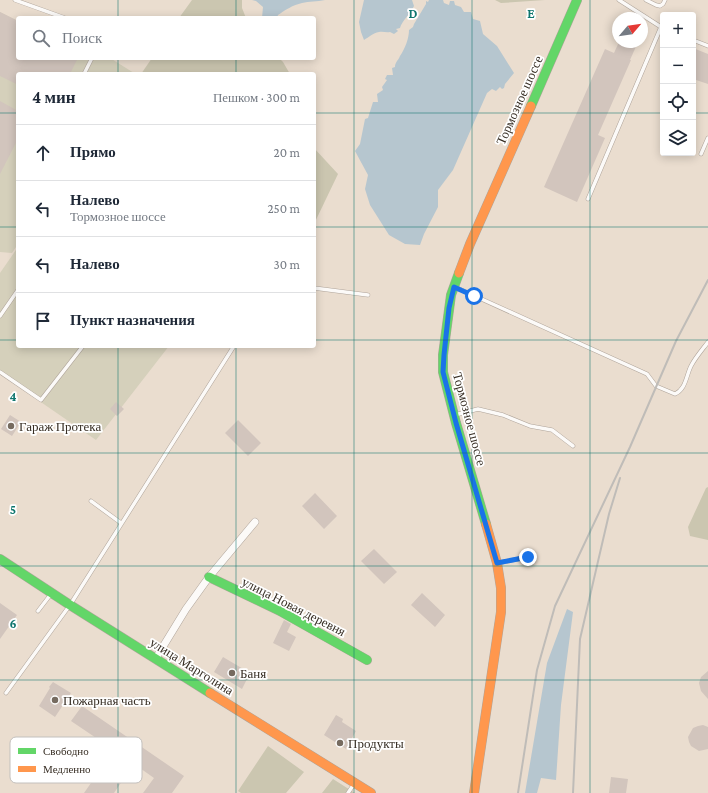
<!DOCTYPE html>
<html lang="ru">
<head>
<meta charset="utf-8">
<style>
	body { margin:0; font-family:"Crimson Pro",serif; background:#f6f6f7; color:#1f2937 }
	.controls { position:absolute; right:12px; top:12px; display:grid; overflow:hidden; border-radius:4px; box-shadow:0 2px 10px #0003 }
	.controls button { width:36px; height:36px; display:grid; place-items:center; padding:0; border:0; border-bottom:1px solid #e0e1e3; background:#fff; color:#1f2937; font:20px sans-serif }
	.compass { position:absolute; left:612px; top:12px; width:36px; height:36px; border-radius:50%; background:#fff; box-shadow:0 2px 10px #0003; rotate:61deg }
	.stop { position:absolute; width:12px; height:12px; margin:-9px; border:3px solid #1a73e8; border-radius:50%; background:#fff }
	.stop.end { background:#1a73e8; border-color:#fff; box-shadow:0 1px 4px #0008 }
	.list { margin:0; padding:0; list-style:none }
	h2 { display:flex; justify-content:space-between; align-items:center; height:52px; margin:0; padding:0 16px; font-size:17px }
	h2 small { font-size:13px; font-weight:400; color:#747a83 }
	.list li { display:grid; grid-template-columns:26px 1fr auto; gap:12px; align-items:center; box-sizing:border-box; height:56px; padding:0 16px; border-top:1px solid #e0e1e3 }
	.list b { display:block; font-size:15px; white-space:nowrap }
	.list p { margin:0; font-size:13px; white-space:nowrap; color:#747a83 }
	.list em { font-size:13px; font-style:normal; color:#747a83 }
	.icon { flex:none; width:22px; height:22px; fill:none; stroke:currentColor; stroke-width:2; stroke-linecap:round; stroke-linejoin:round }
	.map { position:relative; flex:none; width:708px; height:793px; overflow:hidden }
	.search { position:absolute; background:#fff; box-shadow:0 2px 10px #0003; left:16px; top:16px; width:300px; height:44px; display:flex; align-items:center; gap:10px; box-sizing:border-box; padding:0 14px; border-radius:4px; color:#747a83; font-size:15px }
	.panel { position:absolute; background:#fff; box-shadow:0 2px 10px #0003; left:16px; top:72px; width:300px; height:276px; border-radius:4px }
	.map>svg:first-child { display:block }
	.green { fill:#d5d0bb }
	.forest { fill:#cbc6b0 }
	.water { fill:#b6c6cf }
	.building { fill:#d2c5bd }
	.lines { fill:none; stroke-linecap:round; stroke-linejoin:round }
	.lane-casing { stroke:#afa49a; stroke-width:4.5 }
	.street-casing { stroke:#afa49a; stroke-width:8 }
	.fast-casing { stroke:#afa49a; stroke-width:10 }
	.slow-casing { stroke:#afa49a; stroke-width:10 }
	.lane { stroke:#fcfaf8; stroke-width:3.5 }
	.street { stroke:#fcfaf8; stroke-width:7 }
	.fast { stroke:#63d668; stroke-width:9 }
	.slow { stroke:#ff974d; stroke-width:9 }
	.rail { stroke:#bfbcb8; stroke-width:2 }
	.route { stroke:#1a73e8; stroke-width:5 }
	.grid { fill:none; stroke:#0f766e; stroke-width:1; stroke-opacity:0.55 }
	.poi-dot { fill:#766b60; stroke:#fff; stroke-width:1.5 }
	.labels { text-anchor:middle; stroke-width:3.5; stroke-linejoin:round; paint-order:stroke }
	.street-label { font-size:13px; fill:#372e24; stroke:#fff }
	.poi-label { font-size:13px; fill:#372e24; stroke:#fff; text-anchor:start }
	.key { fill:#fff; stroke:#c3c0bd; stroke-width:1 }
	.key-label { font-size:11px; fill:#372e24 }
	.grid-label { font-size:13px; text-anchor:middle; font-weight:bold; fill:#0f766e; stroke:#fff; stroke-width:3.5; stroke-linejoin:round; paint-order:stroke }
</style>
</head>
<body>
<div class="map">
<svg width="708" height="793" viewBox="0 0 708 793">
	<rect width="100%" height="100%" fill="#eaddcf"/>
	<path class="green" d="M0,12L18,21V58H110L134,73L133,74H18V244L12,253L0,252Z
		M18,247V346H169L96,440L0,374V273Z"/>
	<path class="forest" d="M192,0H242V8L246,18H179Z
		M495,0H545L501,3Z
		M152,58H279L283,62L290,74H141Z
		M314,148L338,174L314,224Z
		M708,487V540L690,536L688,527L706,488Z
		M268,746L304,772L286,793H241L238,791Z
		M333,779L355,793H322Z"/>
	<path class="water" d="M252,0H325C317,2 309,1 302,3C293,5 285,10 278,15L277,18H262L263,7L256,1Z
		M364,0H412L414,6C410,14 402,21 400,28L396,29L398,31L394,34L390,32C386,33 383,31 379,32C373,33 369,37 364,40L361,32L359,22Z
		M429,0H443L444,3L449,5L450,1H454L455,5L461,7L464,12H471L473,19L480,21L483,34L497,46L514,73L505,84L504,88L502,89L500,87L496,91L492,89L487,93L453,170L438,190V207L424,234L420,245L405,244L389,235L370,205L365,189L368,175L355,151L360,144L365,119L368,118L373,102H378L377,94L383,90L382,87L387,80L385,79L387,75H393L392,68L395,67C395,62 398,61 400,56C405,49 409,38 409,30L413,27L414,24L426,4V1L428,2Z
		M567,609L573,612L561,705L556,780L541,778L537,793H525L547,663Z"/>
	<path class="building" d="M0,12L18,21V58H78L70,74H18V85L0,76Z
		M619,42H638L630,60H631L598,135L605,138L577,202L544,187L605,49L614,53Z
		M693,48L708,54V84L693,79Z
		M0,101L18,111V139L0,174Z
		M116,402L124,409L117,416L110,409Z
		M10,415L21,422L12,436L1,429Z
		M238,420L261,443L248,456L225,433Z
		M315,493L337,516L324,529L302,506Z
		M374,549L397,572L384,584L361,561Z
		M422,593L445,615L435,627L411,605Z
		M0,603L17,615L0,639Z
		M284,620L291,624L287,632L296,637L289,651L273,643Z
		M223,657L250,673L242,689L214,672Z
		M708,671V699L701,691L699,683L701,677Z
		M53,682L71,693L55,717L39,706L50,688L49,687Z
		M82,706L184,776L172,793H143L154,778L137,766L134,770L131,768L114,793H84L114,750L71,721Z
		M336,715L343,719L342,722L356,731L346,749L324,735Z
		M703,725L708,727V749L699,751L691,746L689,742L688,737L693,728L698,726Z
		M611,777L628,779L626,793H609Z"/>
	<g class="lines">
		<defs>
			<path id="lane" d="M15,0L65,18
				M646,0L656,5L660,6L663,4L665,0
				M693,40L708,46
				M84,74L92,58
				M701,154L708,138
				M588,199L661,27L619,0
				M455,287L647,374L656,386L675,394C686,389 686,376 691,366C695,358 702,350 708,342
				M314,288L368,295
				M0,316L18,290
				M0,372L41,400L83,346
				M455,415L478,409L503,415L530,426L552,430L573,446
				M91,501L121,523
				M498,563L528,557
				M38,611L51,594
				M6,693L70,605L234,346
				M348,793L354,784"/>
			<path id="street" d="M156,658L186,609L209,577L255,522"/>
			<path id="fast" d="M531,106L577,0
				M459,273L451,295L443,355V372L456,423L486,524
				M0,559L70,605L210,693
				M209,577L280,611L367,660"/>
			<path id="slow" d="M459,273L470,244L531,106
				M210,693L371,793
				M474,793L501,612V588L497,563L486,524"/>
		</defs>
		<use href="#lane" class="lane-casing"/>
		<use href="#street" class="street-casing"/>
		<use href="#fast" class="fast-casing"/>
		<use href="#slow" class="slow-casing"/>
		<use href="#lane" class="lane"/>
		<use href="#street" class="street"/>
		<use href="#fast" class="fast"/>
		<use href="#slow" class="slow"/>
		<path class="rail" d="M518,793L537,670L555,606L630,447L676,341L708,280
			M573,793L580,639L609,514L620,478"/>
	</g>
	<g class="lines">
		<path class="route" d="M474,296L454,287L449,308L444,355L443,372L456,423L497,563L528,557"/>
	</g>
	<path class="grid" d="M118,0V18M236,0V18M354,0V793M472,0V793M590,0V793M118,58V74M236,58V74M0,113H18M314,113H663M693,113H708M0,227H18M314,227H708M0,340H18M314,340H708M118,346V793M236,346V793M0,453H708M0,566H708M0,680H708"/>
	<g class="poi-dot">
		<circle cx="11" cy="426" r="4"/>
		<circle cx="232" cy="673" r="4"/>
		<circle cx="55" cy="700" r="4"/>
		<circle cx="340" cy="743" r="4"/>
	</g>
	<g class="labels">
		<g class="street-label">
			<text transform="translate(519 100) rotate(-66)" y="5">Тормозное шоссе</text>
			<text transform="translate(470 419) rotate(75)" y="5">Тормозное шоссе</text>
			<text transform="translate(294 606) rotate(27)" y="5">улица Новая деревня</text>
			<text transform="translate(192 666) rotate(32)" y="5">улица Марголина</text>
		</g>
		<g class="poi-label">
			<text x="19" y="431">Гараж Протека</text>
			<text x="240" y="678">Баня</text>
			<text x="63" y="705">Пожарная часть</text>
			<text x="348" y="748">Продукты</text>
		</g>
	</g>
	<rect x="10" y="737" width="132" height="46" rx="6" class="key"/>
	<rect x="18" y="748" width="18" height="6" fill="#63d668"/>
	<rect x="18" y="766" width="18" height="6" fill="#ff974d"/>
	<g class="key-label">
		<text x="43" y="755">Свободно</text>
		<text x="43" y="773">Медленно</text>
	</g>
	<g class="grid-label">
		<text x="413" y="18">D</text>
		<text x="531" y="18">E</text>
		<text x="13" y="401">4</text>
		<text x="13" y="514">5</text>
		<text x="13" y="628">6</text>
	</g>
</svg>
<div class="controls">
<button>+</button>
<button>−</button>
<button><svg class="icon" aria-label="locate" viewBox="0 0 24 24"><circle cx="12" cy="12" r="6"/><path d="M12 2v4M12 18v4M2 12h4M18 12h4"/></svg></button>
<button><svg class="icon" aria-label="layers" viewBox="0 0 24 24"><path d="M12 4l9 5-9 5-9-5zM3 14l9 5 9-5"/></svg></button>
</div>
<svg class="compass" viewBox="-18 -18 36 36"><path d="M0-13l5 13h-10z" fill="#e53935"/><path d="M0 13l5-13h-10z" fill="#747a83"/></svg>
<div class="stop" style="left:474px;top:296px"></div>
<div class="stop end" style="left:528px;top:557px"></div>
<div class="search"><svg class="icon" aria-label="search" viewBox="0 0 24 24"><circle cx="10" cy="10" r="6"/><path d="M15 15l6 6"/></svg>Поиск</div>
<section class="panel">
<h2>4 мин<small>Пешком · 300 m</small></h2>
<ul class="list">
<li><svg class="icon" aria-label="ahead" viewBox="0 0 24 24"><path d="M12 20V5M6 11l6-6 6 6"/></svg><div><b>Прямо</b></div><em>20 m</em></li>
<li><svg class="icon" aria-label="left" viewBox="0 0 24 24"><path d="M17 20v-9H6M10 6l-5 5 5 5"/></svg><div><b>Налево</b><p>Тормозное шоссе</p></div><em>250 m</em></li>
<li><svg class="icon" aria-label="left" viewBox="0 0 24 24"><path d="M17 20v-9H6M10 6l-5 5 5 5"/></svg><div><b>Налево</b></div><em>30 m</em></li>
<li><svg class="icon" aria-label="arrive" viewBox="0 0 24 24"><path d="M6 21V4h12l-3 4 3 4H6"/></svg><div><b>Пункт назначения</b></div></li>
</ul>
</section>
</div>
</body>
</html>
